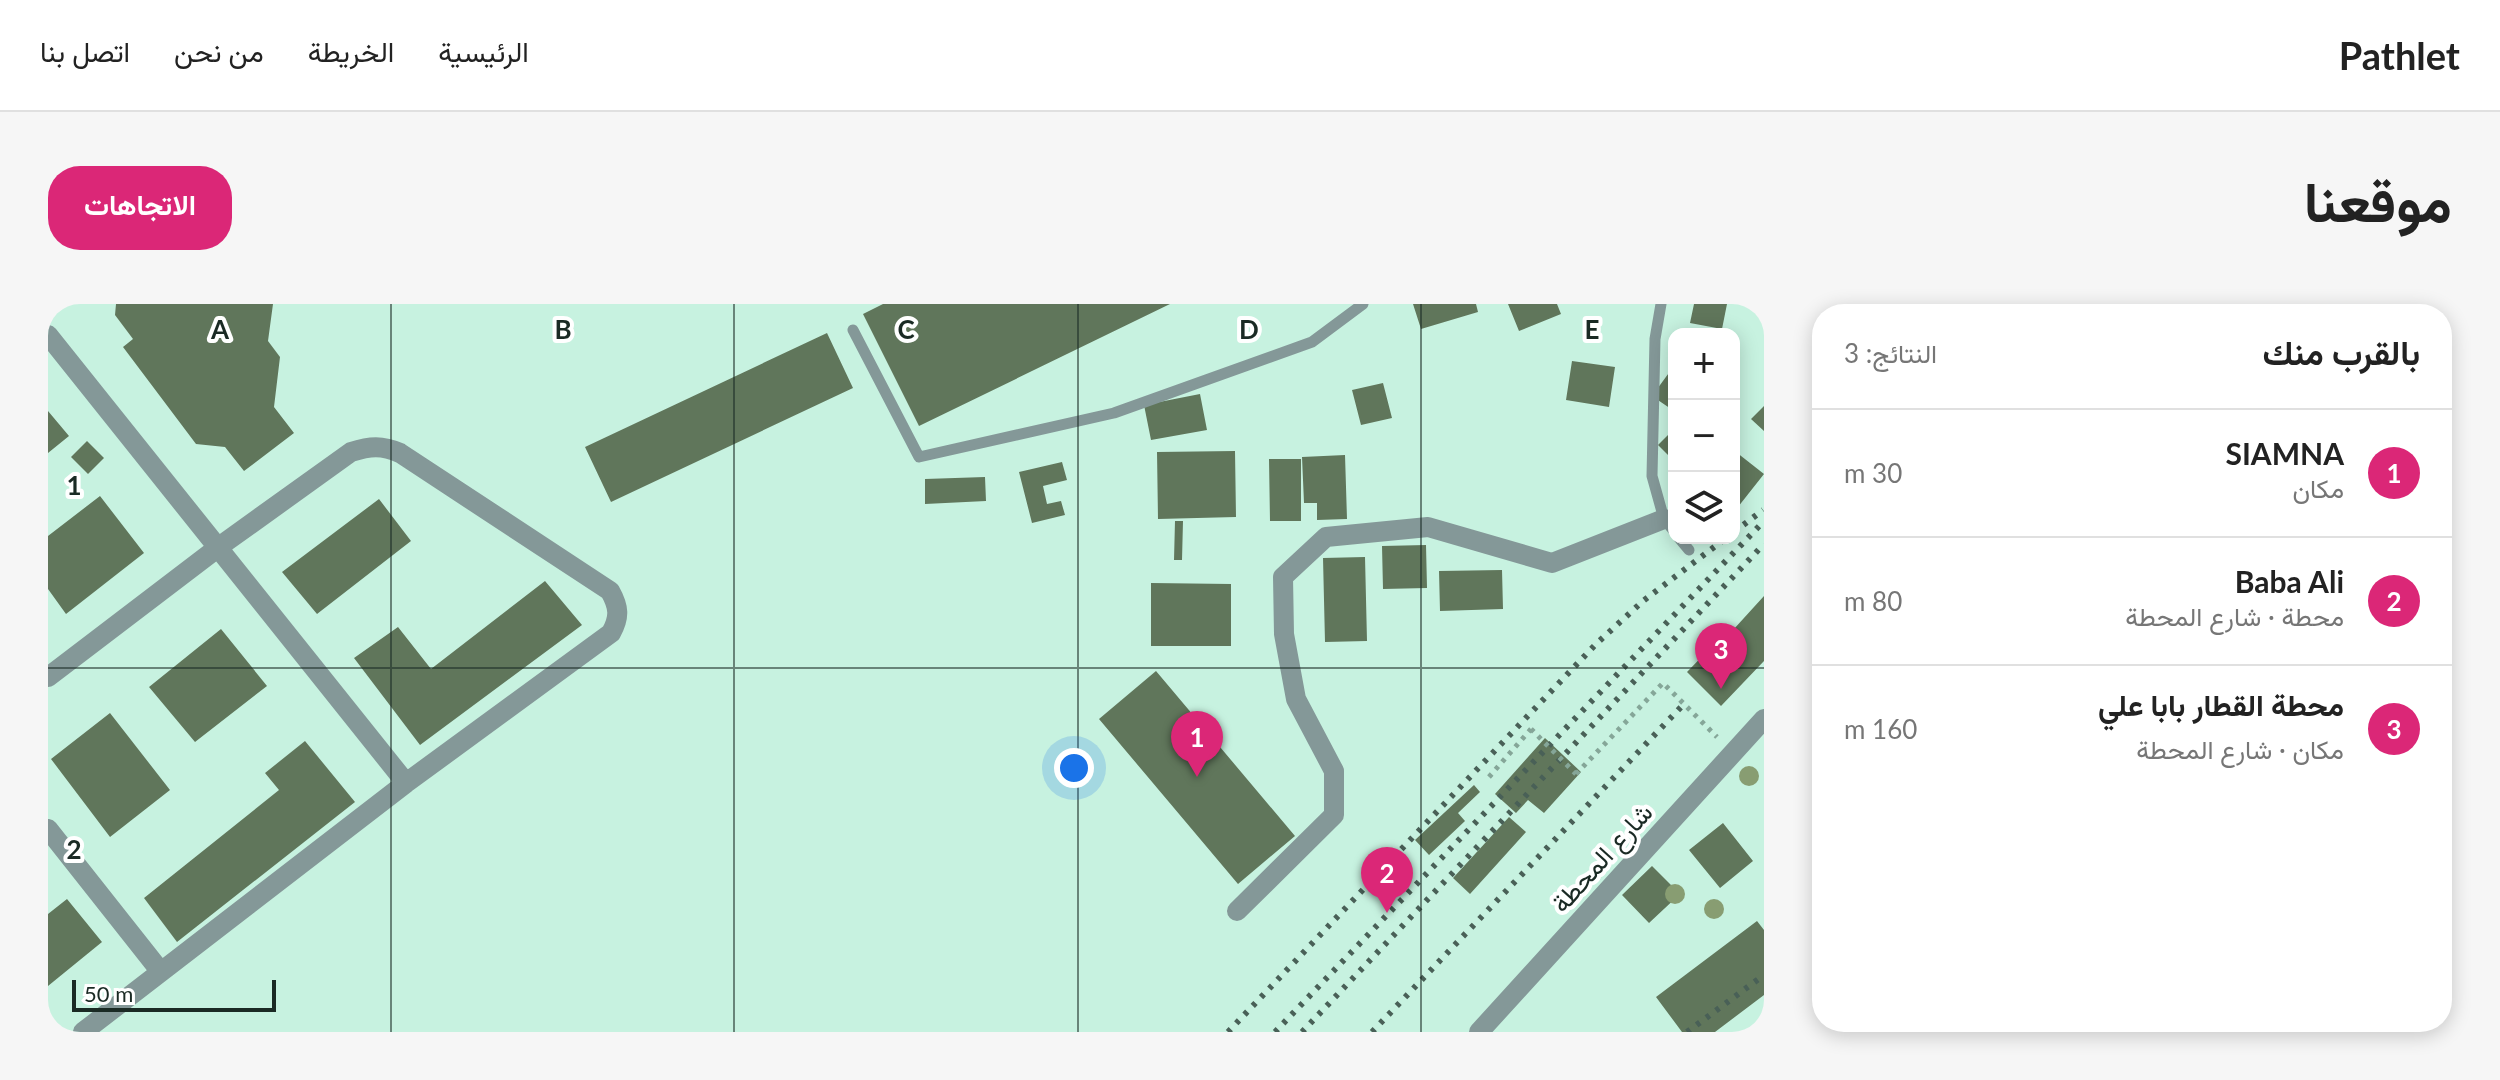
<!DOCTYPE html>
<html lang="ar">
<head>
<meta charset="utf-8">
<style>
	body { margin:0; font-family:Lato,Vazirmatn,sans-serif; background:#f6f6f6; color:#222; direction:rtl }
	.controls { position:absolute; right:24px; top:24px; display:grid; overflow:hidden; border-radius:16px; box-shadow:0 4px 20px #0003 }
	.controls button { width:72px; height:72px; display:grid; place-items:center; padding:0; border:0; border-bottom:2px solid #e0e0e0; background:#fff; color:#222; font:40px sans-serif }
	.scale { position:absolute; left:24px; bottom:20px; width:204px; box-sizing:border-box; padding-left:8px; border:4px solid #1a2a24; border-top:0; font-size:22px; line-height:28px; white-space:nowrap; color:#1a2a24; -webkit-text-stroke:6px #fff; paint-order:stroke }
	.you { position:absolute; left:1026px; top:464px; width:28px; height:28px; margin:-20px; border:6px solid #fff; border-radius:50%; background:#1a73e8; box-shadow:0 0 0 12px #1a73e833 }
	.badge { display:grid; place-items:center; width:52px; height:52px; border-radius:50%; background:#db2777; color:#fff; font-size:26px; font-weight:700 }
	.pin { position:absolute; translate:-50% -66px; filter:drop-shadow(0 2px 4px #0008) }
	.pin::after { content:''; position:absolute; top:42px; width:28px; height:24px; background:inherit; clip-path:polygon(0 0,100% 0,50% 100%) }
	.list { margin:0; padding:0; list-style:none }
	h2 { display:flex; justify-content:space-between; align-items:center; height:104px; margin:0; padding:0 32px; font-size:34px }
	h2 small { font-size:26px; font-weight:400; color:#767676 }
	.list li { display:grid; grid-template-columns:52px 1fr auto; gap:24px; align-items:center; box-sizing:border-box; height:128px; padding:0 32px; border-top:2px solid #e0e0e0 }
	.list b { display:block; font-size:30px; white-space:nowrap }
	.list p { margin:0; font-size:26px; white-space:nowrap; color:#767676 }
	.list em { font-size:26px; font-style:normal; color:#767676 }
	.icon { flex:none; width:44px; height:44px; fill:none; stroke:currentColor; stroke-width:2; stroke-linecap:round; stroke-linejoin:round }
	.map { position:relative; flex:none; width:1716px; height:728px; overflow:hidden; direction:ltr; border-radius:32px }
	header { display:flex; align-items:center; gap:48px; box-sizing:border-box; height:112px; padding:0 40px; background:#fff; border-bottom:2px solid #e0e0e0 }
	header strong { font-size:38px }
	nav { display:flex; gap:44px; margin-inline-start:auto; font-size:28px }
	.intro { display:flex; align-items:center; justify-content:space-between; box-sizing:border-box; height:192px; padding:0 48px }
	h1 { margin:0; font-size:56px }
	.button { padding:20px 36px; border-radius:32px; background:#db2777; color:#fff; font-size:28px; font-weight:700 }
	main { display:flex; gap:48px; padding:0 48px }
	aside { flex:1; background:#fff; border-radius:32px; box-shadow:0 4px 20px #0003 }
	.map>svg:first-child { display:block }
	.building { fill:#60765b }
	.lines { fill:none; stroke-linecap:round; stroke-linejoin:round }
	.path { stroke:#85a698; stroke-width:5; stroke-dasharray:4 6; stroke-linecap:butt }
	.service { stroke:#849898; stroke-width:11 }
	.minor { stroke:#849898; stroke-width:20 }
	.rail { stroke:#496057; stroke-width:6; stroke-dasharray:4 8; stroke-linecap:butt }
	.path-bridge { stroke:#85a698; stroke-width:5; stroke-dasharray:4 6; stroke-linecap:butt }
	.tree { fill:#889d72 }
	.grid { fill:none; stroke:#1a2a24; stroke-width:2; stroke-opacity:0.55 }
	.labels { text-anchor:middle; stroke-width:8; stroke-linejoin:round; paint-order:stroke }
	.street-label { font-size:26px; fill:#1a2a24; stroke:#fff }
	.grid-label { font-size:26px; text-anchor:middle; font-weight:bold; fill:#1a2a24; stroke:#fff; stroke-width:8; stroke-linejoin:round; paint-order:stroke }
</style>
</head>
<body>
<header>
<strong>Pathlet</strong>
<nav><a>الرئيسية</a><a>الخريطة</a><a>من نحن</a><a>اتصل بنا</a></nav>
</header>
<div class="intro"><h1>موقعنا</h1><a class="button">الاتجاهات</a></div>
<main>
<aside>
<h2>بالقرب منك<small>النتائج: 3</small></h2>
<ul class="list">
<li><span class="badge">1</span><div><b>SIAMNA</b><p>مكان</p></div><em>30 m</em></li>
<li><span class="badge">2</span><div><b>Baba Ali</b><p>محطة · شارع المحطة</p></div><em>80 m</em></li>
<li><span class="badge">3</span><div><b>محطة القطار بابا علي</b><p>مكان · شارع المحطة</p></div><em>160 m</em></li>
</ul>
</aside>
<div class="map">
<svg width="1716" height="728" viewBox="0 0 1716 728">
	<rect width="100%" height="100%" fill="#c7f2e0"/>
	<path class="building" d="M68,0H225L220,37L232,53L226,103L246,129L196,167L177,143L148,140L75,43L85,35L67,11Z
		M835,0H1122L871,122L815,10Z
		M1365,0H1428L1430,8L1373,25Z
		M1460,0H1509L1513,10L1471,27Z
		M1646,0H1679L1674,25L1642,19Z
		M779,29L805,84L563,198L537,143Z
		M1524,57L1567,63L1561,103L1518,96Z
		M1623,66L1626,69V107L1604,92Z
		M1335,79L1344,114L1313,121L1304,86Z
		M1152,90L1159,126L1103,136L1096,101Z
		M1716,102V127L1703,115Z
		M0,107L21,132L0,149Z
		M1626,125V157L1610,141Z
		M39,137L56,154L40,170L23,153Z
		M1187,147L1188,213L1110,215L1109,148Z
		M1688,148L1716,170L1686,208V151Z
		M1297,151L1299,215L1269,216V199H1256L1254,153Z
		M1221,155H1253V217H1222Z
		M1014,158L1019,176L995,182L999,200L1013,197L1017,211L984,219L971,168Z
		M937,173L938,197L877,200V175Z
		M52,192L96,249L18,310L0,285V232Z
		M331,195L363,237L269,310L234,268Z
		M1127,217H1135L1134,256H1126Z
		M1378,241L1379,284L1335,285L1334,242Z
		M1317,253L1319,337L1277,338L1275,254Z
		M1454,266L1455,305L1392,307L1391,267Z
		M497,277L534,321L372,441L306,354L350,323L383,365Z
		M1103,279L1183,280V342H1103Z
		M1716,292V357L1673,402L1639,368L1672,334L1675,337Z
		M173,325L219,382L147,438L101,383Z
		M1108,367L1247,532L1190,580L1051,415Z
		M62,409L122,486L62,533L3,455Z
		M1497,434L1533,468L1496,509L1480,496L1468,509L1447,490Z
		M257,437L307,498L129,638L96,594L231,486L217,469Z
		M1426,481L1432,488L1410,509L1417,517L1381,551L1367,536Z
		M1461,513L1478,528L1422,590L1405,574Z
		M1675,519L1705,557L1672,584L1641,546Z
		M1604,562L1632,590L1601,619L1574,591Z
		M19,595L54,638L0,682V610Z
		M1709,617L1716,626V691L1667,728H1634L1608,693Z"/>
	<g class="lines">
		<path class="path" d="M1528,470L1615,379L1669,433
			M1441,473L1483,425"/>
		<path class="service" d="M1613,0L1607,35L1604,172L1616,215L1626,227
			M805,26L871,153L1066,109L1264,38L1315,0
			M1631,234L1641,246"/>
		<path class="minor" d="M0,31L358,479
			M0,373L172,242L303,148C322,142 334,141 352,149L562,287C571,303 572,313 563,329L358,479L35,728
			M0,525L113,668
			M1189,607L1286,511V467L1248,395L1236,330L1235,273L1278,233L1380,223L1504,259L1616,215
			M1431,728L1716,415"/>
		<path class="rail" d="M1686,228L1715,206
			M1180,728L1548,340L1595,297L1678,234
			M1227,728L1716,217
			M1254,728L1716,240
			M1324,728L1633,403
			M1639,728L1716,671"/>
		<path class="path-bridge" d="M1483,425L1528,470"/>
	</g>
	<g class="tree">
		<circle cx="1701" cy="472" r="10"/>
		<circle cx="1627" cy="590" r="10"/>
		<circle cx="1666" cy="605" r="10"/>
	</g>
	<path class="grid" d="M343,0V728M686,0V728M1030,0V728M1373,0V728M0,364H1716"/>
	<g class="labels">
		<g class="street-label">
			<text transform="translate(1554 554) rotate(-48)" y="9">شارع المحطة</text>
		</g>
	</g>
	<g class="grid-label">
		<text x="172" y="35">A</text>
		<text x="515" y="35">B</text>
		<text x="858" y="35">C</text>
		<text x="1201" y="35">D</text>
		<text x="1544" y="35">E</text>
		<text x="26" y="191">1</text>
		<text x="26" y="555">2</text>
	</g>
</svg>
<div class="controls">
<button>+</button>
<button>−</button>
<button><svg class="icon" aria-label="layers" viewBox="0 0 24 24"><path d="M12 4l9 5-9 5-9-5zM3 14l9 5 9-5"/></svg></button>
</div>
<div class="scale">50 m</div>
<div class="you"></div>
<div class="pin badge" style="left:1149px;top:473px">1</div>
<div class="pin badge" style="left:1339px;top:609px">2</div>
<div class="pin badge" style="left:1673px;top:385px">3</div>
</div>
</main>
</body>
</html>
